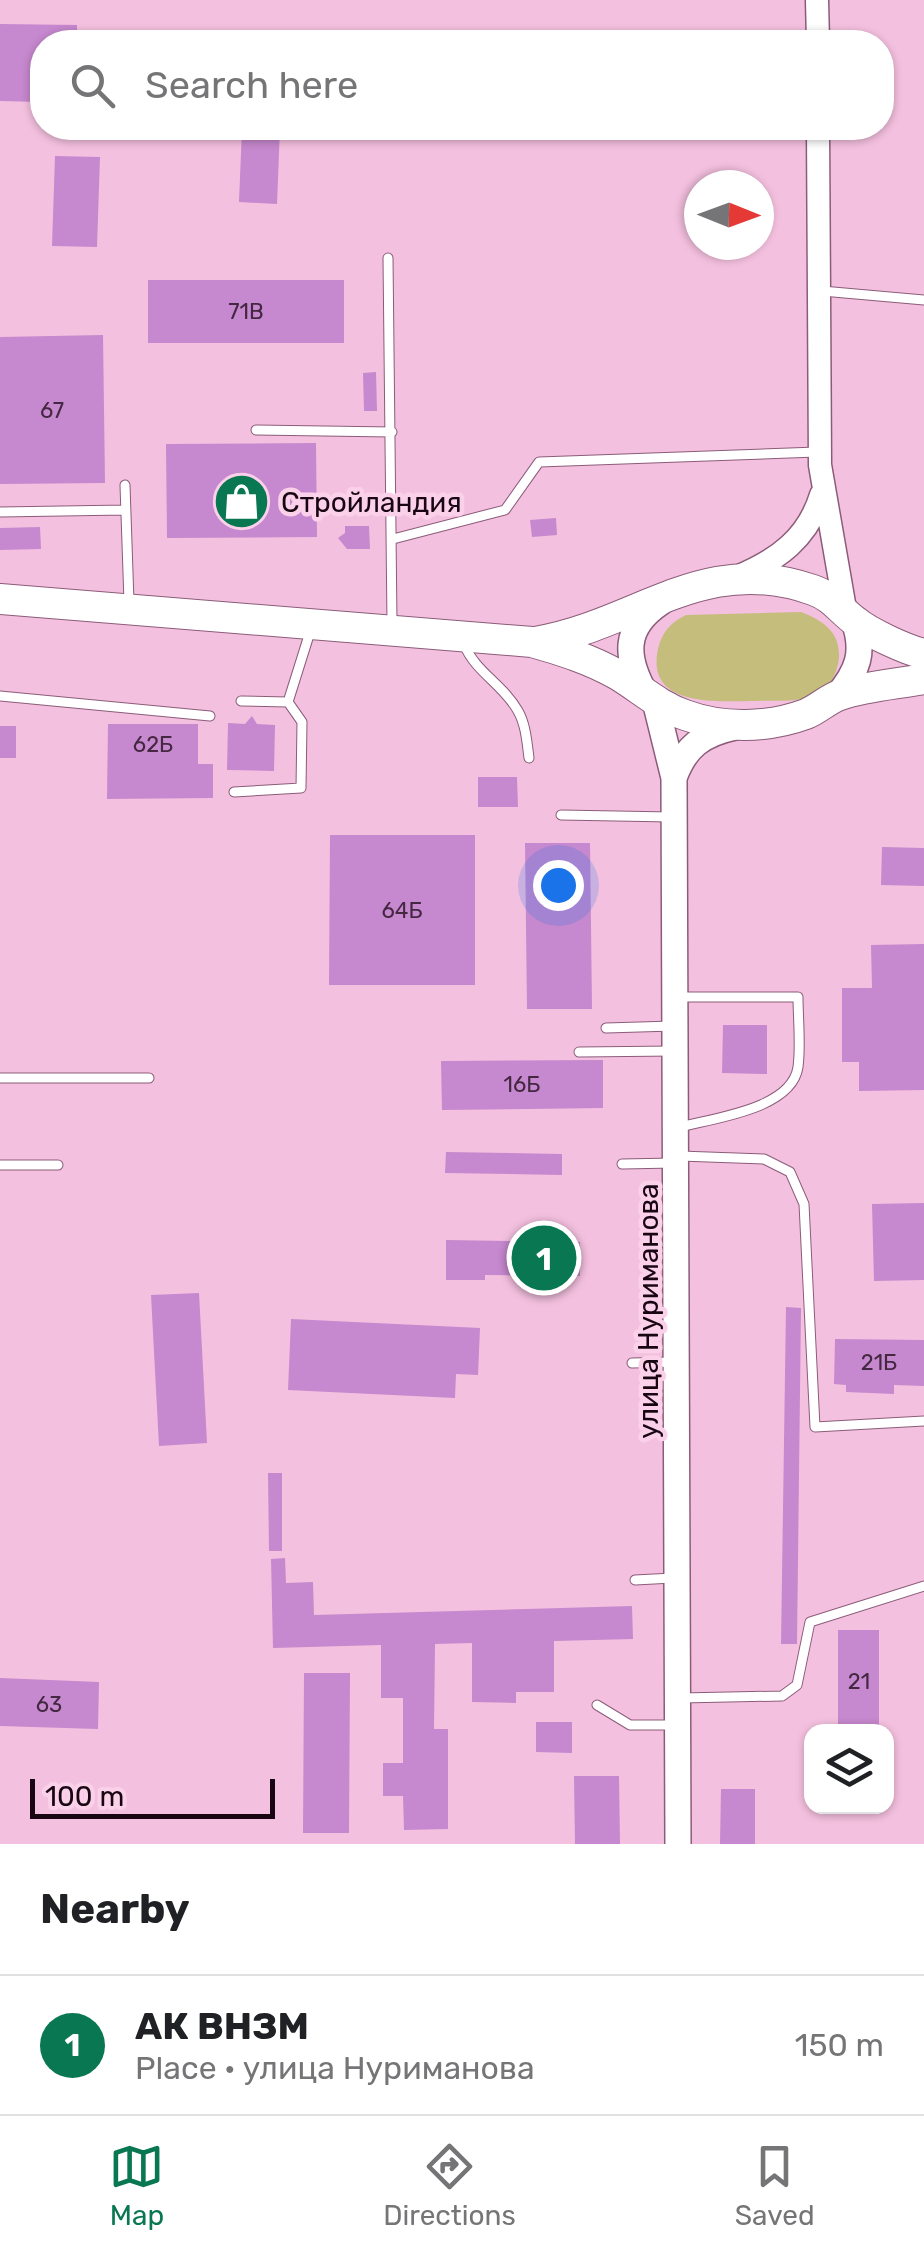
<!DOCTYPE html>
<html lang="en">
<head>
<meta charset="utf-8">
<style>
	body { margin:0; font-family:Rubik,sans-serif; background:#f6f6f6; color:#202124 }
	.controls { position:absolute; right:30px; bottom:30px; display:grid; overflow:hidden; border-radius:20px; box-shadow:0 2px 8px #0004 }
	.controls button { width:90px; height:90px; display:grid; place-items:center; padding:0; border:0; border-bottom:2px solid #e0e0e0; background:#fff; color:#202124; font:50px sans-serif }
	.compass { position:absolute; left:684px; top:170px; width:90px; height:90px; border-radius:50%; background:#fff; box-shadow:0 2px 8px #0004; rotate:91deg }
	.scale { position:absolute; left:30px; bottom:25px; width:245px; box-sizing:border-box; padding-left:10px; border:5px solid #180712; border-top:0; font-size:28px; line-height:35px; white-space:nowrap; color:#180712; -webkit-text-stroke:8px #fbd0e9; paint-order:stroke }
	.you { position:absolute; left:558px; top:885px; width:35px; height:35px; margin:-25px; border:8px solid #fff; border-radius:50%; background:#1a73e8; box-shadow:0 0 0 15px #1a73e833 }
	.badge { display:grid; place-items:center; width:65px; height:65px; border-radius:50%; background:#087752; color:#fff; font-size:32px; font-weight:700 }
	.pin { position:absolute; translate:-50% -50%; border:5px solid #fff; box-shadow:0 2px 10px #0006 }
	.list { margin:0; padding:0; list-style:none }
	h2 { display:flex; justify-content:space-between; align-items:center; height:130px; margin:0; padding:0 40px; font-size:42px }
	h2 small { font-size:32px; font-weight:400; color:#757577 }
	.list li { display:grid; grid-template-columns:65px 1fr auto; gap:30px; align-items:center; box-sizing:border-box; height:140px; padding:0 40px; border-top:2px solid #e0e0e0 }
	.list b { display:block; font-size:38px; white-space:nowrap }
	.list p { margin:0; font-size:32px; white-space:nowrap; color:#757577 }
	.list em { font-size:32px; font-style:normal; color:#757577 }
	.icon { flex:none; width:55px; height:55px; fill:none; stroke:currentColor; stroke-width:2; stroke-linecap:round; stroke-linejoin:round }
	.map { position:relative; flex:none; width:924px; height:1844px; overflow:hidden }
	.search { position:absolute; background:#fff; box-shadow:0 2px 8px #0004; left:30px; right:30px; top:30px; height:110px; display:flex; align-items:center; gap:25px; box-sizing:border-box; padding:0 35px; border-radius:40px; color:#757577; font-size:38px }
	.sheet { height:270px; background:#fff }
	nav { display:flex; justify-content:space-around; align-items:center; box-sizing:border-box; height:140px; border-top:2px solid #e0e0e0; background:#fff; font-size:28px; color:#757577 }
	nav a { display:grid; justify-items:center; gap:5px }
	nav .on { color:#087752 }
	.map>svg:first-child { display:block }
	.green { fill:#c4bd7b }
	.building { fill:#c688ce }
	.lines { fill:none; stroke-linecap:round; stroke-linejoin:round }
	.service-casing { stroke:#8b5c79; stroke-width:11 }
	.tertiary-casing { stroke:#8b5c79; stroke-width:25 }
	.secondary-casing { stroke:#8b5c79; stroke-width:28 }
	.primary-casing { stroke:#8b5c79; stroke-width:32 }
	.service { stroke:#fff; stroke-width:9 }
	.tertiary { stroke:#fff; stroke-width:22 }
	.secondary { stroke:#fff; stroke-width:25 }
	.primary { stroke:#fff; stroke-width:30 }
	.labels { text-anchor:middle; stroke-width:9; stroke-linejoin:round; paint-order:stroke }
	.number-label { font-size:22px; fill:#442741 }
	.poi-label { font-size:28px; fill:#180712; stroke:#fbd0e9; text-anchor:start }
	.street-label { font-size:28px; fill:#180712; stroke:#fbd0e9 }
</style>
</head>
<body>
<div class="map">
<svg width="924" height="1844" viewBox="0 0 924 1844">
	<rect width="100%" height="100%" fill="#f4c0df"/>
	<path class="green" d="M801,612C821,620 839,630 839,655C839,669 831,687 818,694C799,703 776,700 756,701C721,701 645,709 658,649C662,632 670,623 686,615Z"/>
	<path class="building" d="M0,24L77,25V42H42V102L0,101Z
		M242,128H280L277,204L239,202Z
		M55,156L100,157L97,247L52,246Z
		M148,280H344V343H148Z
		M103,335L105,483L0,484V337Z
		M376,372L377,411H364L363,373Z
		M316,443L317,537L167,538L166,444Z
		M556,518L557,535L532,537L530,520Z
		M345,526H369L370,549H347L338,538L345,533Z
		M40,527L41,549L0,550V528Z
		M252,716L257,724L275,725L274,771L227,770L228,723L245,724Z
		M108,724H198V764H213V798L107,799Z
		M0,726H16V758H0Z
		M478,777H517L518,807H478Z
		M330,835H475V985H329Z
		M525,843H590L592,1009H527Z
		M882,847L924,848V886L881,885Z
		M924,944V1090L859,1091V1062H842V988H872L871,945Z
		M723,1025H767V1074L722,1073Z
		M603,1060V1108L442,1110L441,1061Z
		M446,1152L562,1154V1175L445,1173Z
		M924,1203V1280L874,1281L872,1204Z
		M446,1240L580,1242V1276L485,1275V1280H446Z
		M199,1293L207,1443L159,1446L151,1295Z
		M786,1307L801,1308L797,1644H781Z
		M291,1319L480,1328L478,1375L456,1374L455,1398L288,1390Z
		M835,1339L924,1340V1386L894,1385V1394L846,1392V1385L834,1384Z
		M268,1473H282V1551H269Z
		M285,1558L286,1583L313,1582L314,1615L632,1606L633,1639L554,1641V1692H516V1703L472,1702V1643L435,1644L434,1729H448V1829L404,1830L403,1796H383V1763H403V1698H381V1645L273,1648L271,1559Z
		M838,1630H879V1732H838Z
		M304,1673H350L349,1833H303Z
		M0,1678L99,1682L98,1729L0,1726Z
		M536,1722H572V1753L536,1752Z
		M574,1776H619L620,1844H575Z
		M721,1789H755V1844H720Z"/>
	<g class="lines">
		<defs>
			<path id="service" d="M388,258L392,623
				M822,291L924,300
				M256,430L392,432
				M125,485L129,602
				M0,512L125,510
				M393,539L505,510L539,462L817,452
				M464,644C475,672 503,684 518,711C526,725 527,743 529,758
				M0,696L210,716
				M241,701L288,702
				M234,792L301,788L302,722L288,702L310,632
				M561,815L671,817
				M679,997H798C798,1019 801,1044 798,1067C792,1109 714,1118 680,1127
				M606,1028L673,1026
				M579,1052L674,1051
				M0,1078H149
				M680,1156L764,1159L790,1172L804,1204L815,1427L924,1421
				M622,1164L674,1163
				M0,1165H58
				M632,1363L674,1362
				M635,1580L673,1578
				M681,1698L782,1696L797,1685L810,1622L924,1586
				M597,1705L630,1725H673"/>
			<path id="tertiary" d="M817,0L818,42
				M818,128L820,465L845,609
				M737,577C778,560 808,538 821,495"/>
			<path id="secondary" d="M645,693C625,657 623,628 660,603
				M837,696C858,671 865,652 854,621
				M655,701L674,778L678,1844
				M674,778C685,747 702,734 735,727"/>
			<path id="primary" d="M0,599L532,642C563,651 590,659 618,675C641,689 659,706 685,715C723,729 768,728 806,714C818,709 828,699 840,695C866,686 897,684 924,679
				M535,642C638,625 703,551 813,590C833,597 840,610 855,621C869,633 907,650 924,654"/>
		</defs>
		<use href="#service" class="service-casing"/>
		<use href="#tertiary" class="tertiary-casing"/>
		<use href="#secondary" class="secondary-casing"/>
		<use href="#primary" class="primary-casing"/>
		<use href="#service" class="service"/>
		<use href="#tertiary" class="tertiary"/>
		<use href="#secondary" class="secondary"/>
		<use href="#primary" class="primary"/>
	</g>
	<defs>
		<symbol id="shop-disc" viewBox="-11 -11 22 22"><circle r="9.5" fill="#087752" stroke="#fbd0e9"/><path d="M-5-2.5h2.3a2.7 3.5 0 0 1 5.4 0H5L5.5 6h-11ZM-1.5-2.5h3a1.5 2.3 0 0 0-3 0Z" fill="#fff"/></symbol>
	</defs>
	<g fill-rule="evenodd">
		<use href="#shop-disc" x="210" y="470" width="63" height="63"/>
	</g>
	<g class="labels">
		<g class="number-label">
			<text x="246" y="319">71В</text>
			<text x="52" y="418">67</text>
			<text x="153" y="752">62Б</text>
			<text x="402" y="918">64Б</text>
			<text x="522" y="1092">16Б</text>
			<text x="879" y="1370">21Б</text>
			<text x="859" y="1689">21</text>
			<text x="49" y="1712">63</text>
		</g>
		<g class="poi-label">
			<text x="281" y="512">Стройландия</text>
		</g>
		<g class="street-label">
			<text transform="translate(648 1311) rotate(-90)" y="10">улица Нуриманова</text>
		</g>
	</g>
</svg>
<div class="controls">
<button><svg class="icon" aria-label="layers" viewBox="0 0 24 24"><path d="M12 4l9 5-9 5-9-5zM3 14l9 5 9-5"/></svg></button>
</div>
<svg class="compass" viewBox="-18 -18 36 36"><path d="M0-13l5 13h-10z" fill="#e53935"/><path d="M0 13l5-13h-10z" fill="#757577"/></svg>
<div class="scale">100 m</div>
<div class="you"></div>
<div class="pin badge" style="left:544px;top:1258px">1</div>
<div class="search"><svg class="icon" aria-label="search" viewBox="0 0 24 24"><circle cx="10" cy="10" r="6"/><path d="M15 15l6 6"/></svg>Search here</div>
</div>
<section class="sheet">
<h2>Nearby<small></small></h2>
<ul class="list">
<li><span class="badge">1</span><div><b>АК ВНЗМ</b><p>Place · улица Нуриманова</p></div><em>150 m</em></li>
</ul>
</section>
<nav>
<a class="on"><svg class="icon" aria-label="map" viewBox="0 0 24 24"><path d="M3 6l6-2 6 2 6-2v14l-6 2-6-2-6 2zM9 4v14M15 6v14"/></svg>Map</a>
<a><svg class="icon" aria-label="directions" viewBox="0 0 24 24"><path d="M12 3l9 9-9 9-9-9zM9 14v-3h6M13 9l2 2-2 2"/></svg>Directions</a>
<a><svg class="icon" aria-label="saved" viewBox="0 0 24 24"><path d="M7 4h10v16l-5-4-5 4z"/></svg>Saved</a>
</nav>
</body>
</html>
